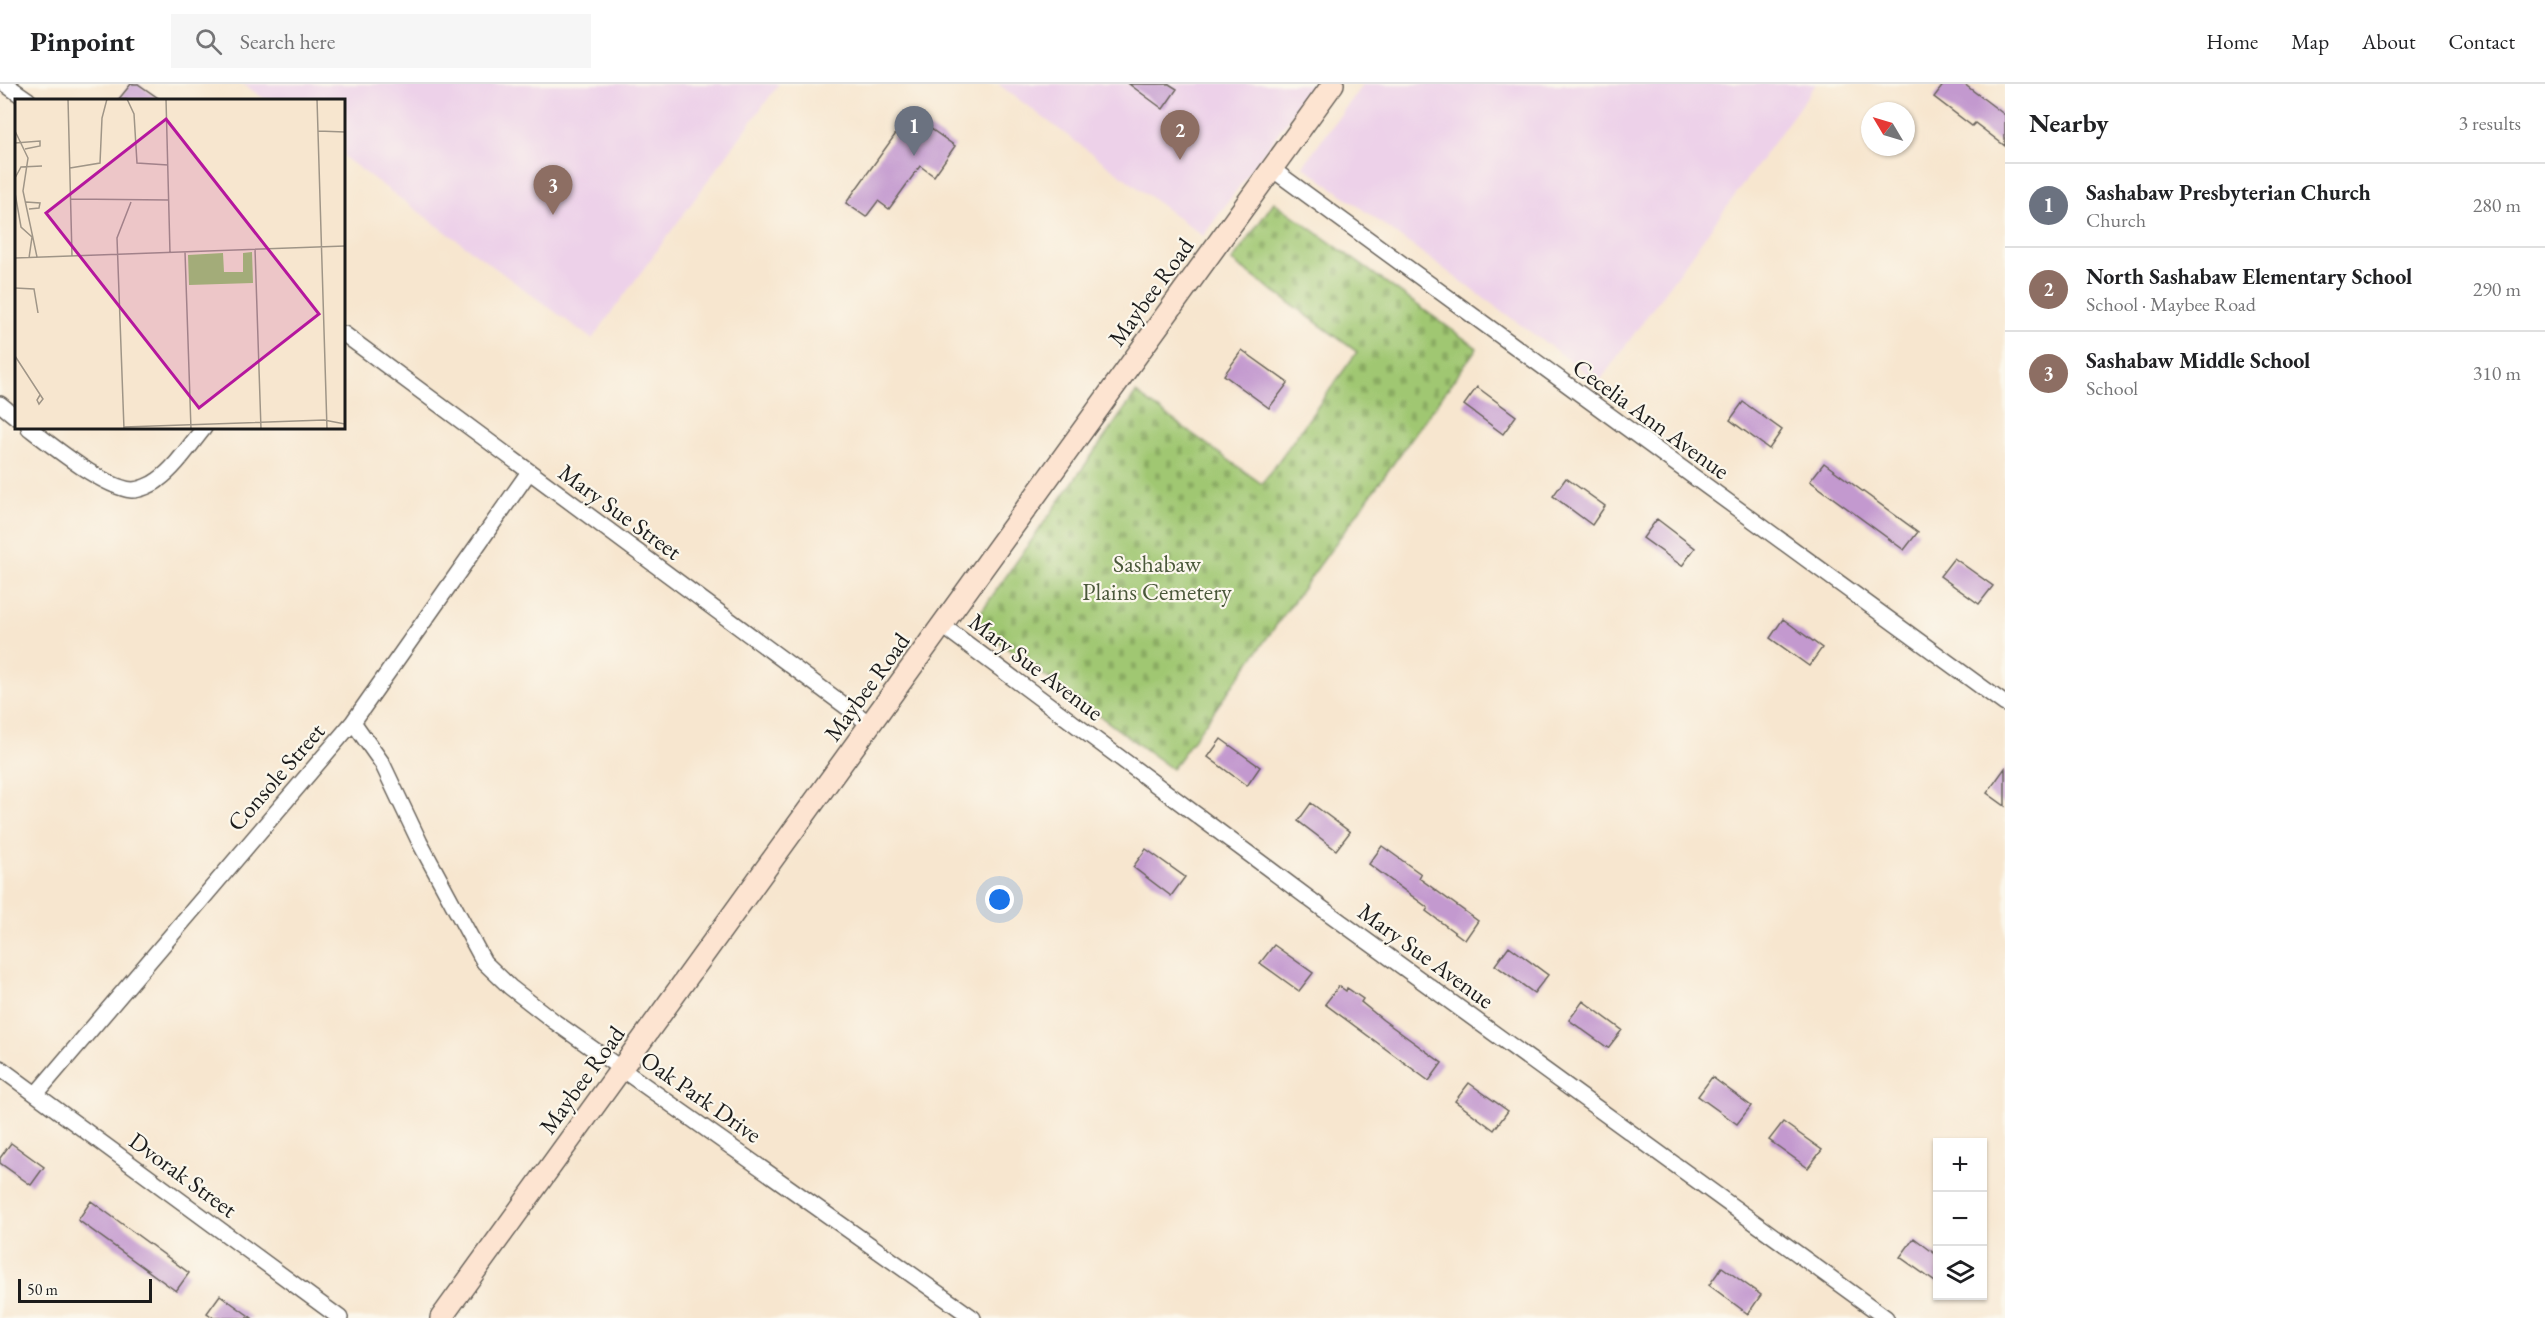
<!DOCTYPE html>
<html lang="en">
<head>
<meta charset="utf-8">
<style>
	body { margin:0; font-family:"EB Garamond",serif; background:#f6f6f6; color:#202124 }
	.controls { position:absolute; right:18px; bottom:18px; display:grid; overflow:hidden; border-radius:0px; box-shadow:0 2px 4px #0004 }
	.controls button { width:54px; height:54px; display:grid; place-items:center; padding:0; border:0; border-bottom:2px solid #e0e0e0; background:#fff; color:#202124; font:30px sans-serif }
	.compass { position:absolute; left:1861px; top:18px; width:54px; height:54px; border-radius:50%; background:#fff; box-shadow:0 2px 4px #0004; rotate:308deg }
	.scale { position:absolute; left:18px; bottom:15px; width:134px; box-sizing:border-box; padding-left:6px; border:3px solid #1c1c1c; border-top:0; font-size:16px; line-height:21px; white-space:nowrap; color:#1c1c1c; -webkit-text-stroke:4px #fbf7ec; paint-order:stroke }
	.you { position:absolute; left:1000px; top:816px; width:21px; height:21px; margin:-15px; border:4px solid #fff; border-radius:50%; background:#1a73e8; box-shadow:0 0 0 9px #1a73e833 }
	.badge { display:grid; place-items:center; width:39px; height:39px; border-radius:50%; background:#7c3aed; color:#fff; font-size:20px; font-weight:700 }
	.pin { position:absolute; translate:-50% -50px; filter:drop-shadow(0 2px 3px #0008) }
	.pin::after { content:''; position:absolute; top:32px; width:21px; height:18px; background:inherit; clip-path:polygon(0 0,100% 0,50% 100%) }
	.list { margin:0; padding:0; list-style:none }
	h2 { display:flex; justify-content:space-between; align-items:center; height:78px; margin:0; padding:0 24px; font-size:26px }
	h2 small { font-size:20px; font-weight:400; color:#757577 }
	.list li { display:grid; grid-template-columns:39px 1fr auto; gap:18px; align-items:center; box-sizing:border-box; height:84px; padding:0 24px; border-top:2px solid #e0e0e0 }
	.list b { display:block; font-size:22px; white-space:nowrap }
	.list p { margin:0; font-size:20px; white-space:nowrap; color:#757577 }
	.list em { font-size:20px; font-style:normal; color:#757577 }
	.icon { flex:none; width:33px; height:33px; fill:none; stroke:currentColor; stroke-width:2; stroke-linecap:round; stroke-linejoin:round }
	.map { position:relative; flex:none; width:2005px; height:1234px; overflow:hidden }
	header { display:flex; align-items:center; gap:36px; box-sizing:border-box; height:84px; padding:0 30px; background:#fff; border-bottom:2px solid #e0e0e0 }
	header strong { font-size:28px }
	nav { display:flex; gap:33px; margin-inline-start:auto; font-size:21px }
	.search { width:420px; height:54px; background:#f6f6f6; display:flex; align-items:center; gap:15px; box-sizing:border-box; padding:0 21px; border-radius:0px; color:#757577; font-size:22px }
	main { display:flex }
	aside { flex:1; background:#fff }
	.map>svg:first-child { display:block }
	.built { fill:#edd1e9 }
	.cemetery { fill:url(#cemetery-stones); stroke:#5e7247; stroke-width:1.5 }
	.building { fill:#c399cf }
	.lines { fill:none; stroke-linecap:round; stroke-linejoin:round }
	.street-casing { stroke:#69635b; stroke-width:18 }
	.secondary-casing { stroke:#69635b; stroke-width:24 }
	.street { stroke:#fff; stroke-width:15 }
	.secondary { stroke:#fde4d1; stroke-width:21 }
	.labels { text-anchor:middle; stroke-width:4.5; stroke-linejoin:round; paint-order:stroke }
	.street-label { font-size:24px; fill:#1c1c1c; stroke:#fbf7ec }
	.park-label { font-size:24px; fill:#4a583a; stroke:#fbf7ec }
	.inset-road { fill:none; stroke:#9f9587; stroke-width:1.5 }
	.view { fill:#b5179e; fill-opacity:0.15; stroke:#b5179e; stroke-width:3 }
	.inset-edge { fill:none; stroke:#1c1c1c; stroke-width:3 }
</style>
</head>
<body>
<header>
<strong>Pinpoint</strong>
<div class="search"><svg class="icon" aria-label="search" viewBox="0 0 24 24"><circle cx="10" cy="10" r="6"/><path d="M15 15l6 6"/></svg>Search here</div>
<nav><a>Home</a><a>Map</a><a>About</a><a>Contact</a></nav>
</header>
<main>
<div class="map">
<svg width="2005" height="1234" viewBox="0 0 2005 1234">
	<defs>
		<pattern id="cemetery-stones" width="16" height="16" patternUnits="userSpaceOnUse" patternTransform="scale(1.5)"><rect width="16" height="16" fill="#a0c772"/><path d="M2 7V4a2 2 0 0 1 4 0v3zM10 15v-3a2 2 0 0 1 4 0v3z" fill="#89aa62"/></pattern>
	</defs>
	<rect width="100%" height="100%" fill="#fbf7ec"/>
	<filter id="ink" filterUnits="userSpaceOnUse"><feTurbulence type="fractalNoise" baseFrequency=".0167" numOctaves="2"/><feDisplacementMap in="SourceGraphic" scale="12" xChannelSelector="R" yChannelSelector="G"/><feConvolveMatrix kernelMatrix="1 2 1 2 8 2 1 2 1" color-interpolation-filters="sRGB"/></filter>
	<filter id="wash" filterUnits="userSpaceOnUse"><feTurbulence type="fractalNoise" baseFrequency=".008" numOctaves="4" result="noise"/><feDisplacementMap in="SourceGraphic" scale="24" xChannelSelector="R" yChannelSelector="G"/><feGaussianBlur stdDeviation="1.35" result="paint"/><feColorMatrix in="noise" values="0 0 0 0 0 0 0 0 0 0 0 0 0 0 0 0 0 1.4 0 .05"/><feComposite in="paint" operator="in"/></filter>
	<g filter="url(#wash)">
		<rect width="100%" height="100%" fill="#f7e6cf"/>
		<path class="built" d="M243,0H779L592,255L344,73V16H266Z
			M998,0H1314L1203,152Z
			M1363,0H1816L1599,298L1303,82Z"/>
		<path class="cemetery" d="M1274,118L1477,264L1172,685L973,539L1136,309L1262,400L1357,268L1232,177Z"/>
		<g id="blocks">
			<path class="building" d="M131,0H138L161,16H118Z
				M1129,0H1169L1177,5L1163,25Z
				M1944,0H1964L2005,31V62L1975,39L1972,42L1934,13Z
				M910,30L955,62L934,92L920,82L889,125L878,117L866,133L846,119Z
				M1242,266L1288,299L1269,324L1224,291Z
				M1477,303L1516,332L1503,350L1464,321Z
				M1743,318L1782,346L1769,365L1730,336Z
				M1824,379L1918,448L1904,466L1810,397Z
				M1566,394L1605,422L1592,441L1553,412Z
				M1657,435L1695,464L1682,482L1643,454Z
				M1954,474L1993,502L1979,520L1940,492Z
				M1783,535L1822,564L1809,582L1770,554Z
				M1221,655L1260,683L1247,702L1208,673Z
				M2005,684V722L1987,709Z
				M1311,719L1350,748L1336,766L1298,737Z
				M1382,762L1421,790L1419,794L1478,837L1465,856L1426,827L1428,824L1369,780Z
				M1146,765L1185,793L1171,812L1133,783Z
				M1274,861L1313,889L1299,907L1260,879Z
				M1509,862L1548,891L1534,909L1495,881Z
				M1339,902L1346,907L1347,904L1363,915L1361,918L1383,936L1442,979L1429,997L1325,920Z
				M1583,917L1622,946L1608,964L1569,936Z
				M1712,993L1751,1022L1737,1040L1698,1012Z
				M1469,999L1508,1027L1494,1046L1455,1017Z
				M1783,1038L1822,1066L1808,1084L1769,1056Z
				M11,1059L44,1083L31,1101L0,1079V1074Z
				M91,1117L189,1189L176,1207L78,1136Z
				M1914,1154L1938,1172V1200L1900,1173Z
				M1722,1183L1761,1211L1748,1230L1709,1201Z
				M220,1211L252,1234H214L207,1229Z"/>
		</g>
	</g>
	<g filter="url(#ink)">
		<use href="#blocks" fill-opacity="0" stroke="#69635b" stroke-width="1.5"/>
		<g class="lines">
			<defs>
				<path id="street" d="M5,0L28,16
					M1272,85L2005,620
					M344,250L871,641
					M0,320L16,333
					M29,344C52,362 103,403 132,406C139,406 152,401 158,396C176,383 190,361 204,344
					M943,542L1323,825L1886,1234
					M353,638L382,679L420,759L484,878L510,903L555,938L973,1234
					M0,984L340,1234
					M36,1010L353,638L529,388"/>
				<path id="secondary" d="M441,1234L1333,0"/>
			</defs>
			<use href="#street" class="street-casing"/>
			<use href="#secondary" class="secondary-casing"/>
			<use href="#street" class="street"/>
			<use href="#secondary" class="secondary"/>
		</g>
	</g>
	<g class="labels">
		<g class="street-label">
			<text transform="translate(1151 208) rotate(-54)" y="8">Maybee Road</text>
			<text transform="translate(1651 335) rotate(36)" y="8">Cecelia Ann Avenue</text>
			<text transform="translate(620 428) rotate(36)" y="8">Mary Sue Street</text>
			<text transform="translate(1036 583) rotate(37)" y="8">Mary Sue Avenue</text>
			<text transform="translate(867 603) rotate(-54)" y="8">Maybee Road</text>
			<text transform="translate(276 693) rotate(-49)" y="8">Console Street</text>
			<text transform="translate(1426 872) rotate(36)" y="8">Mary Sue Avenue</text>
			<text transform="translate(582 996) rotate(-54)" y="8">Maybee Road</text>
			<text transform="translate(701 1013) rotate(35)" y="8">Oak Park Drive</text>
			<text transform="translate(183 1091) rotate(36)" y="8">Dvorak Street</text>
		</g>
		<g class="park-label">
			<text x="1157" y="488">Sashabaw<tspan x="1157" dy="28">Plains Cemetery</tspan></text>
		</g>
	</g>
	<g transform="translate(15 15)">
		<rect width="330" height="330" fill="#f7e6cf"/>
		<path d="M237,153L238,184L174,186L173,156L208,154L209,173H228V154Z" fill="#a0c772"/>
		<path class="inset-road" d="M53,0L57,157M112,0L119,15L122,64L153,66M151,0L155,154M302,0L312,330M0,32L13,59L8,92L22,158M303,32L330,33M0,44L25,42V47L10,50M55,69L85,64L87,19L92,0M0,79L6,68L27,67M0,94L6,128L17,138M56,100L154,101M11,103L25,104L24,109L14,110M240,150L246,330M170,153L176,330M0,159L330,147M14,159L17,138M0,189L19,190L23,214M0,257L28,300L24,305L22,301L25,296M109,328L309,321L330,325M109,330L102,139L116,103"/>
		<path class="view" d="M151,20L304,215L184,309L31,114Z"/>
		<rect width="330" height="330" class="inset-edge"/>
	</g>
</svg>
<div class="controls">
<button>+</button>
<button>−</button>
<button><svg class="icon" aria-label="layers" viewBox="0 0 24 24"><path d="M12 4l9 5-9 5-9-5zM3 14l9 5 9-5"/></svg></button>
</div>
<svg class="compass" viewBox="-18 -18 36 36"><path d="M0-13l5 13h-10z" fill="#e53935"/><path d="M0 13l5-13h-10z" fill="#757577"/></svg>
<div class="scale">50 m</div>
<div class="you"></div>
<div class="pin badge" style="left:914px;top:72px;background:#6b7280">1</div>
<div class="pin badge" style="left:1180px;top:76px;background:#8d6e63">2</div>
<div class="pin badge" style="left:553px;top:131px;background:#8d6e63">3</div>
</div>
<aside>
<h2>Nearby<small>3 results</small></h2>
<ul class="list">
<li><span class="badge" style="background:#6b7280">1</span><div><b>Sashabaw Presbyterian Church</b><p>Church</p></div><em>280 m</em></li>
<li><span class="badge" style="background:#8d6e63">2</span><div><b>North Sashabaw Elementary School</b><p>School · Maybee Road</p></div><em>290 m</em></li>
<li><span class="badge" style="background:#8d6e63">3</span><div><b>Sashabaw Middle School</b><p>School</p></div><em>310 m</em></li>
</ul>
</aside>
</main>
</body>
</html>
